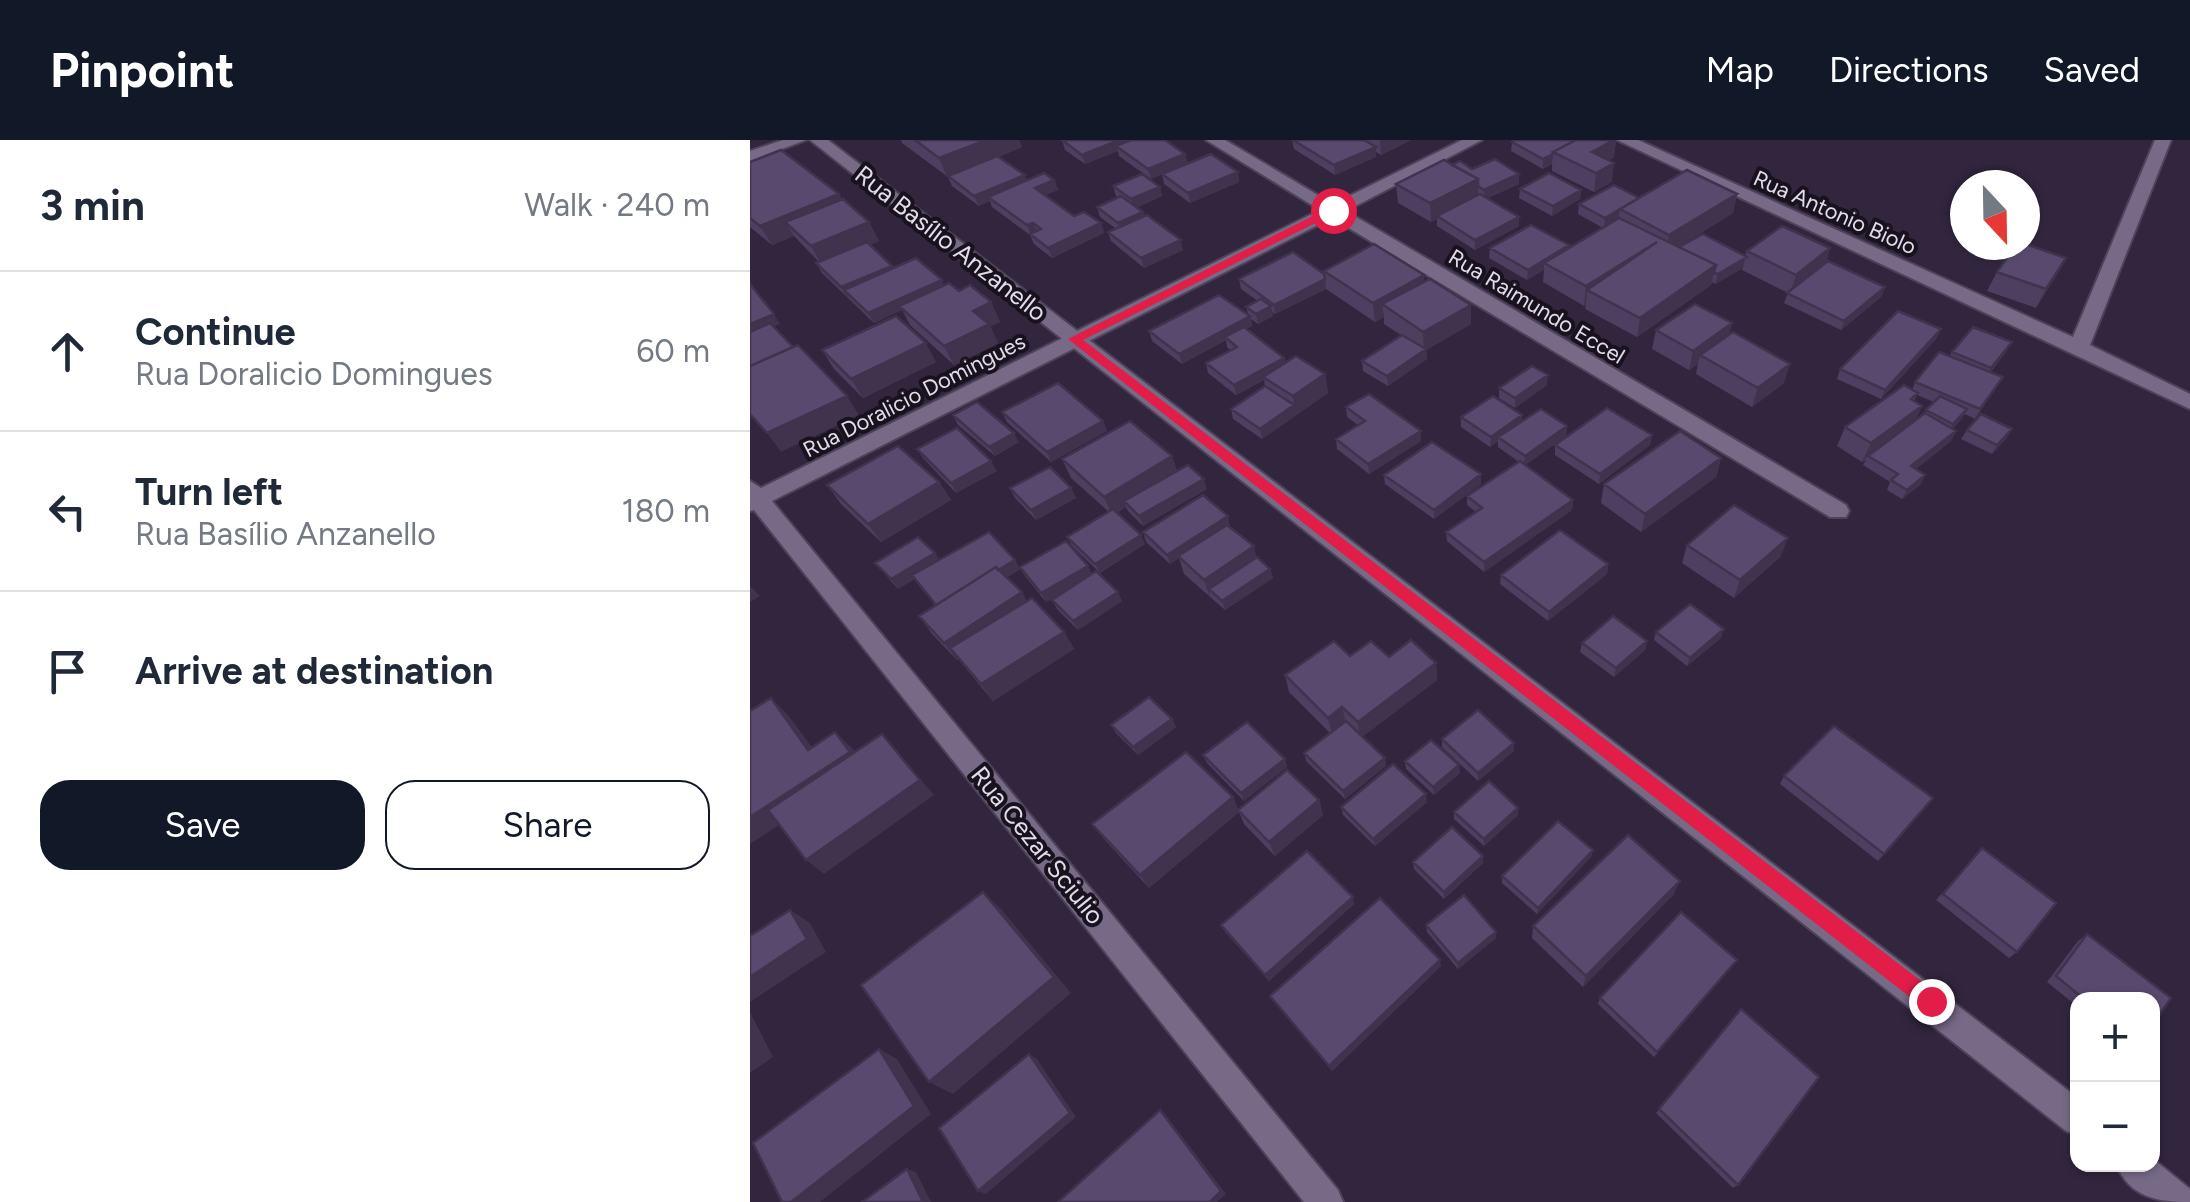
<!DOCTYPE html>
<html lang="en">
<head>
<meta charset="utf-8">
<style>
	body { margin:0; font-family:Figtree,sans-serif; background:#f6f6f7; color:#1f2937 }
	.controls { position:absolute; right:30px; bottom:30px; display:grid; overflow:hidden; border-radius:20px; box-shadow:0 2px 8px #0004 }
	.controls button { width:90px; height:90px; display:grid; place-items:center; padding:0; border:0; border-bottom:2px solid #e0e1e3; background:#fff; color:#1f2937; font:50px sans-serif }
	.compass { position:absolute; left:1200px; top:30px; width:90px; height:90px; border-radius:50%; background:#fff; box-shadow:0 2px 8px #0004; rotate:158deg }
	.stop { position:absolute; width:30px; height:30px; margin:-22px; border:8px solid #e11d48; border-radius:50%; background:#fff }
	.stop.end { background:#e11d48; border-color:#fff; box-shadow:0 2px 10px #0008 }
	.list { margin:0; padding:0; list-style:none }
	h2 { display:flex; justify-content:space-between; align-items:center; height:130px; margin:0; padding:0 40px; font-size:42px }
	h2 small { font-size:32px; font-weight:400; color:#747a83 }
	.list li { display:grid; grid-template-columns:65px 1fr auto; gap:30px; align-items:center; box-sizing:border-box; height:160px; padding:0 40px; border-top:2px solid #e0e1e3 }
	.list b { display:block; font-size:38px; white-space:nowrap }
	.list p { margin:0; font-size:32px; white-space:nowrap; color:#747a83 }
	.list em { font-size:32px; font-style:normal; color:#747a83 }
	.actions { display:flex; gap:20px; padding:30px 40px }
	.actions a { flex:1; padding:22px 0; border:2px solid #111827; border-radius:30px; text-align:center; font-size:35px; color:#111827 }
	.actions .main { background:#111827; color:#fff }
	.icon { flex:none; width:55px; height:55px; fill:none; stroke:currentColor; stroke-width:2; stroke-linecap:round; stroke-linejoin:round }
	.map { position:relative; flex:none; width:1440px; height:1062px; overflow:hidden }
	header { display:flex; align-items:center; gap:60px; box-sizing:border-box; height:140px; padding:0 50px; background:#111827; color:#fff }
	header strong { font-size:48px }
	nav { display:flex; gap:55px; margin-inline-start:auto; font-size:35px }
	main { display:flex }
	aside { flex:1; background:#fff }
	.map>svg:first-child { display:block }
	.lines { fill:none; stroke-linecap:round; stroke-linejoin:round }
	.minor-casing { stroke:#4d4359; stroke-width:4 }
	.tertiary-casing { stroke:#4d4359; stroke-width:4 }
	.minor { fill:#776a87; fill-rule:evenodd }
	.tertiary { fill:#776a87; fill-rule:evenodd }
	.wall { fill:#4d3f5f; fill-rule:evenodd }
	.shaded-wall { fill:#3f334d }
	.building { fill:#5a496e; stroke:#3f334d; stroke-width:2.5 }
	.route { fill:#e11d48 }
	.labels { text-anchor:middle; stroke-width:8; stroke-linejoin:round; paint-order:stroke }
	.far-street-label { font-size:22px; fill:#e2dbec; stroke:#17121d }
	.street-label { font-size:25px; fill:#e2dbec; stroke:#17121d }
</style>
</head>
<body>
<header>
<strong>Pinpoint</strong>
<nav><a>Map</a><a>Directions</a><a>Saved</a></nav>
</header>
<main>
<aside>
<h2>3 min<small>Walk · 240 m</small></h2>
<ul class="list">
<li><svg class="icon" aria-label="ahead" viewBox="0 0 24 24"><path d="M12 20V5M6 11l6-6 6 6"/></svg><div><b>Continue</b><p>Rua Doralicio Domingues</p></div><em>60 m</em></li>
<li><svg class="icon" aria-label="left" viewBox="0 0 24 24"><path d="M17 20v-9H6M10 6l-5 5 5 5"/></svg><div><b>Turn left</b><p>Rua Basílio Anzanello</p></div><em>180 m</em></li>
<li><svg class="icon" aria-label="arrive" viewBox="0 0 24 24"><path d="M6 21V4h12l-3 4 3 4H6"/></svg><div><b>Arrive at destination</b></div></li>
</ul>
<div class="actions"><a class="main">Save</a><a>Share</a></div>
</aside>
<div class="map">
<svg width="1440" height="1062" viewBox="0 0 1440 1062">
	<rect width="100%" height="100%" fill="#31263e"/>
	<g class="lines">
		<defs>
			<path id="minor" d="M456,0H475L583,64L712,0H732L596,71L1096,365L1099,371L1096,377H1080L582,78L22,361L588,1050L593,1062H554L4,370L0,371V341L11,348L570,70Z
				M867,0H888L1323,197L1405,0H1421L1340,205L1440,254V269Z"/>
			<path id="tertiary" d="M33,0H56L0,21V11Z
				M60,0H78L1328,958V995L1316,991Z
				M1402,1018L1440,1049V1062C1408,1062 1380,1058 1366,1024H1402Z"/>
		</defs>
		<use href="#minor" class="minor-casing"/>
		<use href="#tertiary" class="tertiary-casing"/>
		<use href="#minor" class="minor"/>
		<use href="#tertiary" class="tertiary"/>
	</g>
	<path class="wall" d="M151,0H269L272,7L248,17L277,41L304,40L308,50L295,55L324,76L351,83L354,93L302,118L284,104L280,95L242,67L240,61L229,66L202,46L198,37L152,3Z
		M312,0L435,14L438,24L488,32L489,42L440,63L414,44L412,34L401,39L369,16L368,11L335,24L315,10Z
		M542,0H661L631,15L626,12V17L585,35L544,9Z
		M765,0H866L864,17L859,20L862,42L844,52L802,31V24L793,29L761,11L762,2Z
		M0,22L89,54L92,59L119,82L129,101L120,105L143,128L241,162L250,182L240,186L248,203L204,225L160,185L152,170L124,183L72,133L66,123L69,122L44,96L22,105L0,87Z
		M702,25L722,29L769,34V44L738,58L769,77V86L725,110L687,86V79L681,82L648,63L646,44Z
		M363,46L410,47L412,56L386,68L433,110L394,128L361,101L358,92L365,88L350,77L347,67L369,58L366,56Z
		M770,49L831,50L830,59L802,76L769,58Z
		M987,54L983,73L928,107L995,116L997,111L1080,108L1076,123L1135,147L1131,157L1091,190L1034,163L1038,153L992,130L993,128L965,144L962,142L961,145L887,197L835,169L836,165L834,166L793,142L794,130L777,140L739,118L740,108H818L853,88L828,74L829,64L889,58Z
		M1316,118L1286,168L1237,151L1247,132Z
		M574,131L675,142L721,184L676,210L677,219L638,246L613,231L612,221L651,195L634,184V177L625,182L576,149L525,174L522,172L523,176L508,184L501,179L502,186L496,189L534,218L535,223L575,234L578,253L512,299L483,279L481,269L515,246L514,240L486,255L458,233L456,223L480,210L477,207L476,200L432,224L402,201L399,191L498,174L496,167L508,161L491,149L489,139L574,134Z
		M982,183L979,195L1034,243L1002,267L946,234L948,224L939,230L902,209L906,190Z
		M1191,189L1186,199L1131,259L1087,239L1090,229Z
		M72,210L186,222L113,258L84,229Z
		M1202,212H1256L1241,232L1253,237L1225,279L1215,274L1203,289L1206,291L1201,301L1166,329L1175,335L1170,345L1152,359L1137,350L1140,342L1113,325L1116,320L1112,322L1087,306L1095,287L1162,250L1165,242L1200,216ZM1167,255L1184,262L1175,273L1165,280L1172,266L1164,261Z
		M797,245L765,268L749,258V248Z
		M596,267L671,301L619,334L587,309L586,299L608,285L597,277Z
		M252,272L353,281L357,291L301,322L257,282Z
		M203,275L269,302L245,316L208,285Z
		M772,275V281L817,286L816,296L775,325L823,360L822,370L734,432L697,401L696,392L726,372L717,365V356L769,322L748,307V301L740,307L711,287V277Z
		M1262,289L1256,299L1242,314L1211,299L1217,290Z
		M902,295L900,305L849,344L805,315V305Z
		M167,309L247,331L206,353L173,318Z
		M971,318L966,337L891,392L851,363L854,344Z
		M312,319L427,331L457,349L393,386L378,371L376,367L367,373L395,404L350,433L322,406L317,397L359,372L321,338Z
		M634,335L731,344L684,379L635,344Z
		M189,342L201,360L131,402L91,364L77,345Z
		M260,348H321L326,358L286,380L265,358Z
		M478,376L479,386L506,418L520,429L523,438L475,470L434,434L429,418L420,424L396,402L393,392Z
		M937,405L1031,416L984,458L932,423Z
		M185,413L189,420H265L270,429L256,438L277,461L314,492L324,509L243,561L208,519L207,520L182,494L169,476L186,465L164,439L148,449L125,423Z
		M858,424L857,434L798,481L750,444L751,435Z
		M270,427L342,434L372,461L328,490L307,469L302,460L306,457L296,462L275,436Z
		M906,492L971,498L937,526L904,500Z
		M897,501L895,510L864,537L830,512L832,503Z
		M600,516L639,517L686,523L687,540L612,597L635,618L636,626L595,659L556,621L554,613L580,593L539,552L535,535Z
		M422,579L426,587L388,615L366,593L361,585Z
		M692,599L764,603V611L728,641L692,607Z
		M453,615L535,619L537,627L494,661L457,623Z
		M655,621L710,633L684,655L656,629Z
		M1034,636L1183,658L1128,721L1030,644Z
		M483,657L488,669L569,660L573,675L525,716L494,684L489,672L399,748L353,698L342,684Z
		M677,662L625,706L593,675L591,667Z
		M704,672L768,675L734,706L704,679Z
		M1232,708L1267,812L1259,818L1186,760Z
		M843,710L841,717L787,774L752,743V736Z
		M733,716V723L694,759L664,729L663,722Z
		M924,754L833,847L782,798L783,786Z
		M604,764L519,841L475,792L471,785Z
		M676,785L746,792V798L708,829L677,792Z
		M1337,794L1402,860H1328V867L1297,842L1328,801Z
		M987,820L904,917L848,864L850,858Z
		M691,826L582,931L520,856Z
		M991,869L988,1045L983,1048L906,973Z"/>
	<path class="shaded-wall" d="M236,0H269L272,7L197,37L189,18Z
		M369,0H395L366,6L368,11L335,24L332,15Z
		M630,0H661L631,15Z
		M864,0H866L864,17L840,30L842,12Z
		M626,7V17L585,35L584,25Z
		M435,14L438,24L401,39L398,29Z
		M803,14L802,24L793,29V19Z
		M864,23L862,42L844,52L846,33Z
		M488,32L489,42L440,63L438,53Z
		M769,34V44L734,60V50Z
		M275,35L278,45L238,57L240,61L229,66L224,56Z
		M728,39V58L687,76V79L681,82L680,63Z
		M304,40L308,50L289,58L285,48Z
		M410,47L412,56L384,69L381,59Z
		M831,50L830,59L802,76L803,66Z
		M89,54L99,73L35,82L44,96L22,105L10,86Z
		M987,54L983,73L916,114L919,95Z
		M870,70L868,80L854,88L855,78Z
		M393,72L396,82L371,93L368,83Z
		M769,77V86L725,110V100Z
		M119,82L129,101L72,125L61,106Z
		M283,83L287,92L281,95L277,85Z
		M351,83L354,93L302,118L298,108Z
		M431,100L433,110L394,128L391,118Z
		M907,102L837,150L836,165L834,166L836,146Z
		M819,105L818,115L794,123V130L777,140L778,130Z
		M1080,108L1074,127L1040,154L1046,135Z
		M995,118L993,128L965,144L968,134Z
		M1316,118L1306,137L1286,168L1296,149Z
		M966,125L961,145L887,197L890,178Z
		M142,126L147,136L94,150L98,157H97L91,147Z
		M674,135L675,154L632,164L634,177L625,182L623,163Z
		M575,139L576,149L525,174L524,165Z
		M192,140L196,150L149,166L152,170L124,183L118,173Z
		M1135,147L1131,157L1091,190L1094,181Z
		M241,162L250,182L240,186L248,203L204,225L194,206L223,171Z
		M721,165V184L676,210L677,219L638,246L637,236L674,211L673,192Z
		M521,166L523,176L508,184L506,174Z
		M24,174L30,184L0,197V184Z
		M500,176L502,186L477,199L475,197L476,200L432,224L429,214Z
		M982,183L977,202L950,215L948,224L939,230L943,211Z
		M1191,189L1186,199L1131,259L1135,250Z
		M1262,202L1256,212L1236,238L1241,228Z
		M176,203L186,222L113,258L101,239Z
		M534,218L536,228L513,237L514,240L486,255L484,245Z
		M1040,224L1034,243L1002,267L1008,248Z
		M575,234L578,253L512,299L510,289L544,265L543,256Z
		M798,235L797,245L765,268V258Z
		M97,256L109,275L31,312L17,293Z
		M1172,266L1163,285L1118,316L1112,322L1121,303Z
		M1217,269L1212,279L1198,294L1203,284Z
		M772,275V285L748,297V301L740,307L741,297Z
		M353,281L357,291L301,322L297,312Z
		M817,286L816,296L774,325L775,316Z
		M1262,289L1256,299L1242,314L1247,305Z
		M671,291V301L619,334L618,324Z
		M1206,291L1201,301L1157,336L1161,326Z
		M264,293L269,302L245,316L239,307Z
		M902,295L900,305L849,344L850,334Z
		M422,316L429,335L374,361L376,367L362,375L354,357Z
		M971,318L966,337L891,392L895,374Z
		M241,321L247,331L206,353L201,343Z
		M731,334V344L684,379V370Z
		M1175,335L1170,345L1152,359L1157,350Z
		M454,339L457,349L393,386L389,376Z
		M189,342L201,360L131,402L118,384Z
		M321,348L326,358L286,380L281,370Z
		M823,360L822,370L734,432V422Z
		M478,376L480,386L430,418L428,416L429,418L420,424L417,415Z
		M391,395L395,404L350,433L345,424Z
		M1038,398L1031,416L984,458L990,440Z
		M504,406L508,425L459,449L460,457L454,440Z
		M185,413L191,423L148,449L141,439Z
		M265,420L270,429L193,474L186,465Z
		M858,424L857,434L798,481L799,472Z
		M338,426L343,436L296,462L291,453Z
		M520,429L523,438L475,470L472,461Z
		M0,446L10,456L0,462Z
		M272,452L282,470L200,508L208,519L207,520L194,503Z
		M368,452L372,461L328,490L323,481Z
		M974,489L971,498L937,526L940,518Z
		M314,492L324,509L243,561L231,544Z
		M897,501L895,510L864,537L866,528Z
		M686,523L687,540L610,598L608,582Z
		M21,558L38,575L76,626L58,610Z
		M592,567L596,584L582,594L578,578Z
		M422,579L426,587L388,615L383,607Z
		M85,592L102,608L117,628L0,704V677Z
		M132,594L184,655L74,734L56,720Z
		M764,603V611L728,641V633Z
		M635,618L636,626L595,659L593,651Z
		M535,619L537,627L494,661L491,653Z
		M709,625L710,633L684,655L683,647Z
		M676,654L677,662L625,706L623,699Z
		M483,657L489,672L399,748L390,735Z
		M569,660L573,675L525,716L519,702Z
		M768,668V675L734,706V699Z
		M843,710L841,717L787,774L788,768Z
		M733,716V723L694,759V752Z
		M930,741L924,754L833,847L836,836Z
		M233,752L252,770L321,853L203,954L179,942Z
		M603,757L604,764L519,841L515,835Z
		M40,770L60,783L76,812L0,862V837Z
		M746,792V798L708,829V823Z
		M690,820L691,826L582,931L579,926Z
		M0,872L23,917L0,933Z
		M129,909L147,919L181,974L70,1062H41Z
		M279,914L287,919L326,977L236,1054L228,1051Z
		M410,970L415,974L476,1054L467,1062H460Z
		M157,1029L166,1032L181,1062H173Z"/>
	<path class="building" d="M165,0H236L189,18Z
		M312,0H369L332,15Z
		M381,0H415L435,14L398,29L366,6Z
		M543,0H614L626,7L584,25Z
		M765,0H826L803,12V14L793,19L762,2Z
		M826,0H864L842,12L864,23L846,33L803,12Z
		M31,10L89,54L10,86L0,78V22Z
		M461,14L488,32L438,53L412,34Z
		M247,16L275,35L224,56L198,36Z
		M745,19L769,34L734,50L728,46V39L702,25L710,21L722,29Z
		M694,20L728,39L680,63L646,44Z
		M937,30L987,54L919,95L870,69Z
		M294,33L304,40L285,48L324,76L334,72L351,83L298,108L280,94L291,89L283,83L277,85L238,57Z
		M799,33L831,50L803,66L770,49Z
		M392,34L410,47L381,59L363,46Z
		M864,45L889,58L855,78L829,64Z
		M730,54L769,77L725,100L687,76Z
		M371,56L393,72L368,83L347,67Z
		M93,59L119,82L61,106L35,82Z
		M397,75L431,100L391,118L358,92Z
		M869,78L966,125L890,178L837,150L907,102L836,146L794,123Z
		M781,85L819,105L778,130L740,108Z
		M1032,86L1080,108L1046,135L997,111Z
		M953,94L997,117L968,134L964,133L966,125L929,107Z
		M117,102L142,126L91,147L66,123Z
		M624,104L674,135L623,163L574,131Z
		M1275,104L1316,118L1296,149L1247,132L1266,105Z
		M543,112L574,134L575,139L524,165L489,139Z
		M166,118L192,140L118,173L94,150Z
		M1078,121L1135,147L1094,181L1037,153Z
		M680,139L721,165L673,192L632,164Z
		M199,143L209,151L220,145L241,162L223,171L239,184L194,206L149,166Z
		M0,144L24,174L0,184Z
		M469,155L500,176L429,214L399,191Z
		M511,159L521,166L506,174L496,167Z
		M945,164L982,183L943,211L906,190Z
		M1148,171L1191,189L1135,250L1090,229Z
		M146,176L176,203L101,239L72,210Z
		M20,183L43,207L0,226V192Z
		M494,187L534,218L484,245L456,223L487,207L475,197Z
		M1223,187L1262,202L1241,228L1202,212Z
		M983,192L1040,224L1008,248L950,215Z
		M652,195L676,209L637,236L612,221Z
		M48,205L97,256L17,293L0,274V226Z
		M1189,212L1253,237L1230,269L1165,242Z
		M546,216L575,234L543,256L513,237Z
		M782,226L798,235L765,258L749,248Z
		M308,243L353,281L297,312L252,272Z
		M1154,245L1168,253L1161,259L1172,266L1121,303L1095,287Z
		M515,246L544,265L510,289L481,269Z
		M619,254L671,291L618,324L586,299L615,281L596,267Z
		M743,256L772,275L741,297L711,277Z
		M1190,256L1217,269L1203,284L1176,270Z
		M227,262L264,293L239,307L203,275Z
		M857,268L902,295L850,334L805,305Z
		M791,269L817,286L775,316L748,297Z
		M1175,273L1206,291L1161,326L1175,335L1157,350L1141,340L1148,334L1118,316Z
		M1231,274L1262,289L1247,305L1217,290Z
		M380,281L422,316L354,357L312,319Z
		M207,288L241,321L201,343L167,309Z
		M930,291L971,318L895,374L854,344Z
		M682,302L731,334L684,370L634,335Z
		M148,306L189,342L118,384L77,345Z
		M770,321L823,360L734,422L696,392L732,368L717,356Z
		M438,325L454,339L389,376L374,361Z
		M300,327L321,348L281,370L260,348Z
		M453,355L478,376L417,415L393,392Z
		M984,365L1038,398L990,440L937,405Z
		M363,369L391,395L345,424L317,397Z
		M477,385L504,406L454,440L428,416Z
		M810,390L858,424L799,472L751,435Z
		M239,392L265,420L248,430L246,427L186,465L162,435Z
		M168,397L185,413L141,439L125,423Z
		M316,401L338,426L291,453L270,427Z
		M507,417L520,429L472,461L459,449Z
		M246,427L272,452L194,503L169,476Z
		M346,431L368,452L323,481L302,460Z
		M282,458L314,492L231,544L200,508Z
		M940,464L974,489L940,518L906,492Z
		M863,476L897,501L866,528L832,503Z
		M661,500L686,523L608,582L592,567L578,578L535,535L584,501L600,516L621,501L639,517Z
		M399,557L422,579L383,607L361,585Z
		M21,558L58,610L85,592L100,612L0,677V571Z
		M728,570L764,603L728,633L692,599Z
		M596,581L635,618L593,651L554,613Z
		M497,582L535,619L491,653L453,615Z
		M1084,586L1183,658L1134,714L1034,636Z
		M132,594L170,640L56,720L18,670Z
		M681,600L709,625L683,647L655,621Z
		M436,612L483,657L390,735L342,684Z
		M643,624L676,654L623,699L591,667Z
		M537,630L569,660L519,702L488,670Z
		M739,641L768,668L734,699L704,672Z
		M808,681L843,710L788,768L752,736Z
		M702,687L733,716L694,752L663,722Z
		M878,695L930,741L836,836L783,786Z
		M1232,708L1306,763L1267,812L1193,754Z
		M557,711L603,757L515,835L471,785Z
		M233,752L304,837L179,942L111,845Z
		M714,755L746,792L708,823L676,785Z
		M630,758L690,820L579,926L520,856Z
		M40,770L57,799L0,837V796Z
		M931,772L987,820L907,912L850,858Z
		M1337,794L1421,858L1402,886V860H1335L1306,836Z
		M991,869L1069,937L988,1045L909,969Z
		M129,909L164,966L41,1062H32L3,1003Z
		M279,914L320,973L228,1051L189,988Z
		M410,970L471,1051L460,1062H308Z
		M157,1029L173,1062H112Z"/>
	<path class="route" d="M583,66L587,72L333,200L1188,854V868H1174L318,199Z"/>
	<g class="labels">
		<g class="far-street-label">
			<text transform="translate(1085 72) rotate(24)" y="8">Rua Antonio Biolo</text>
			<text transform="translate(787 166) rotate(31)" y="8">Rua Raimundo Eccel</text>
			<text transform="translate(164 255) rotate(-27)" y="8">Rua Doralicio Domingues</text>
		</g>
		<g class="street-label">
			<text transform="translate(201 103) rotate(38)" y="9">Rua Basílio Anzanello</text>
			<text transform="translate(288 705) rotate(51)" y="9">Rua Cezar Sciulio</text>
		</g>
	</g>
</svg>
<div class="controls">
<button>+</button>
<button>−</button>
</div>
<svg class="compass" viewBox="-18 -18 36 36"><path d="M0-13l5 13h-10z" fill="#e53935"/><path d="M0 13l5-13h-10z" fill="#747a83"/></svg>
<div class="stop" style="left:583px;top:70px"></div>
<div class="stop end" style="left:1181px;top:861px"></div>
</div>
</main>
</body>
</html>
